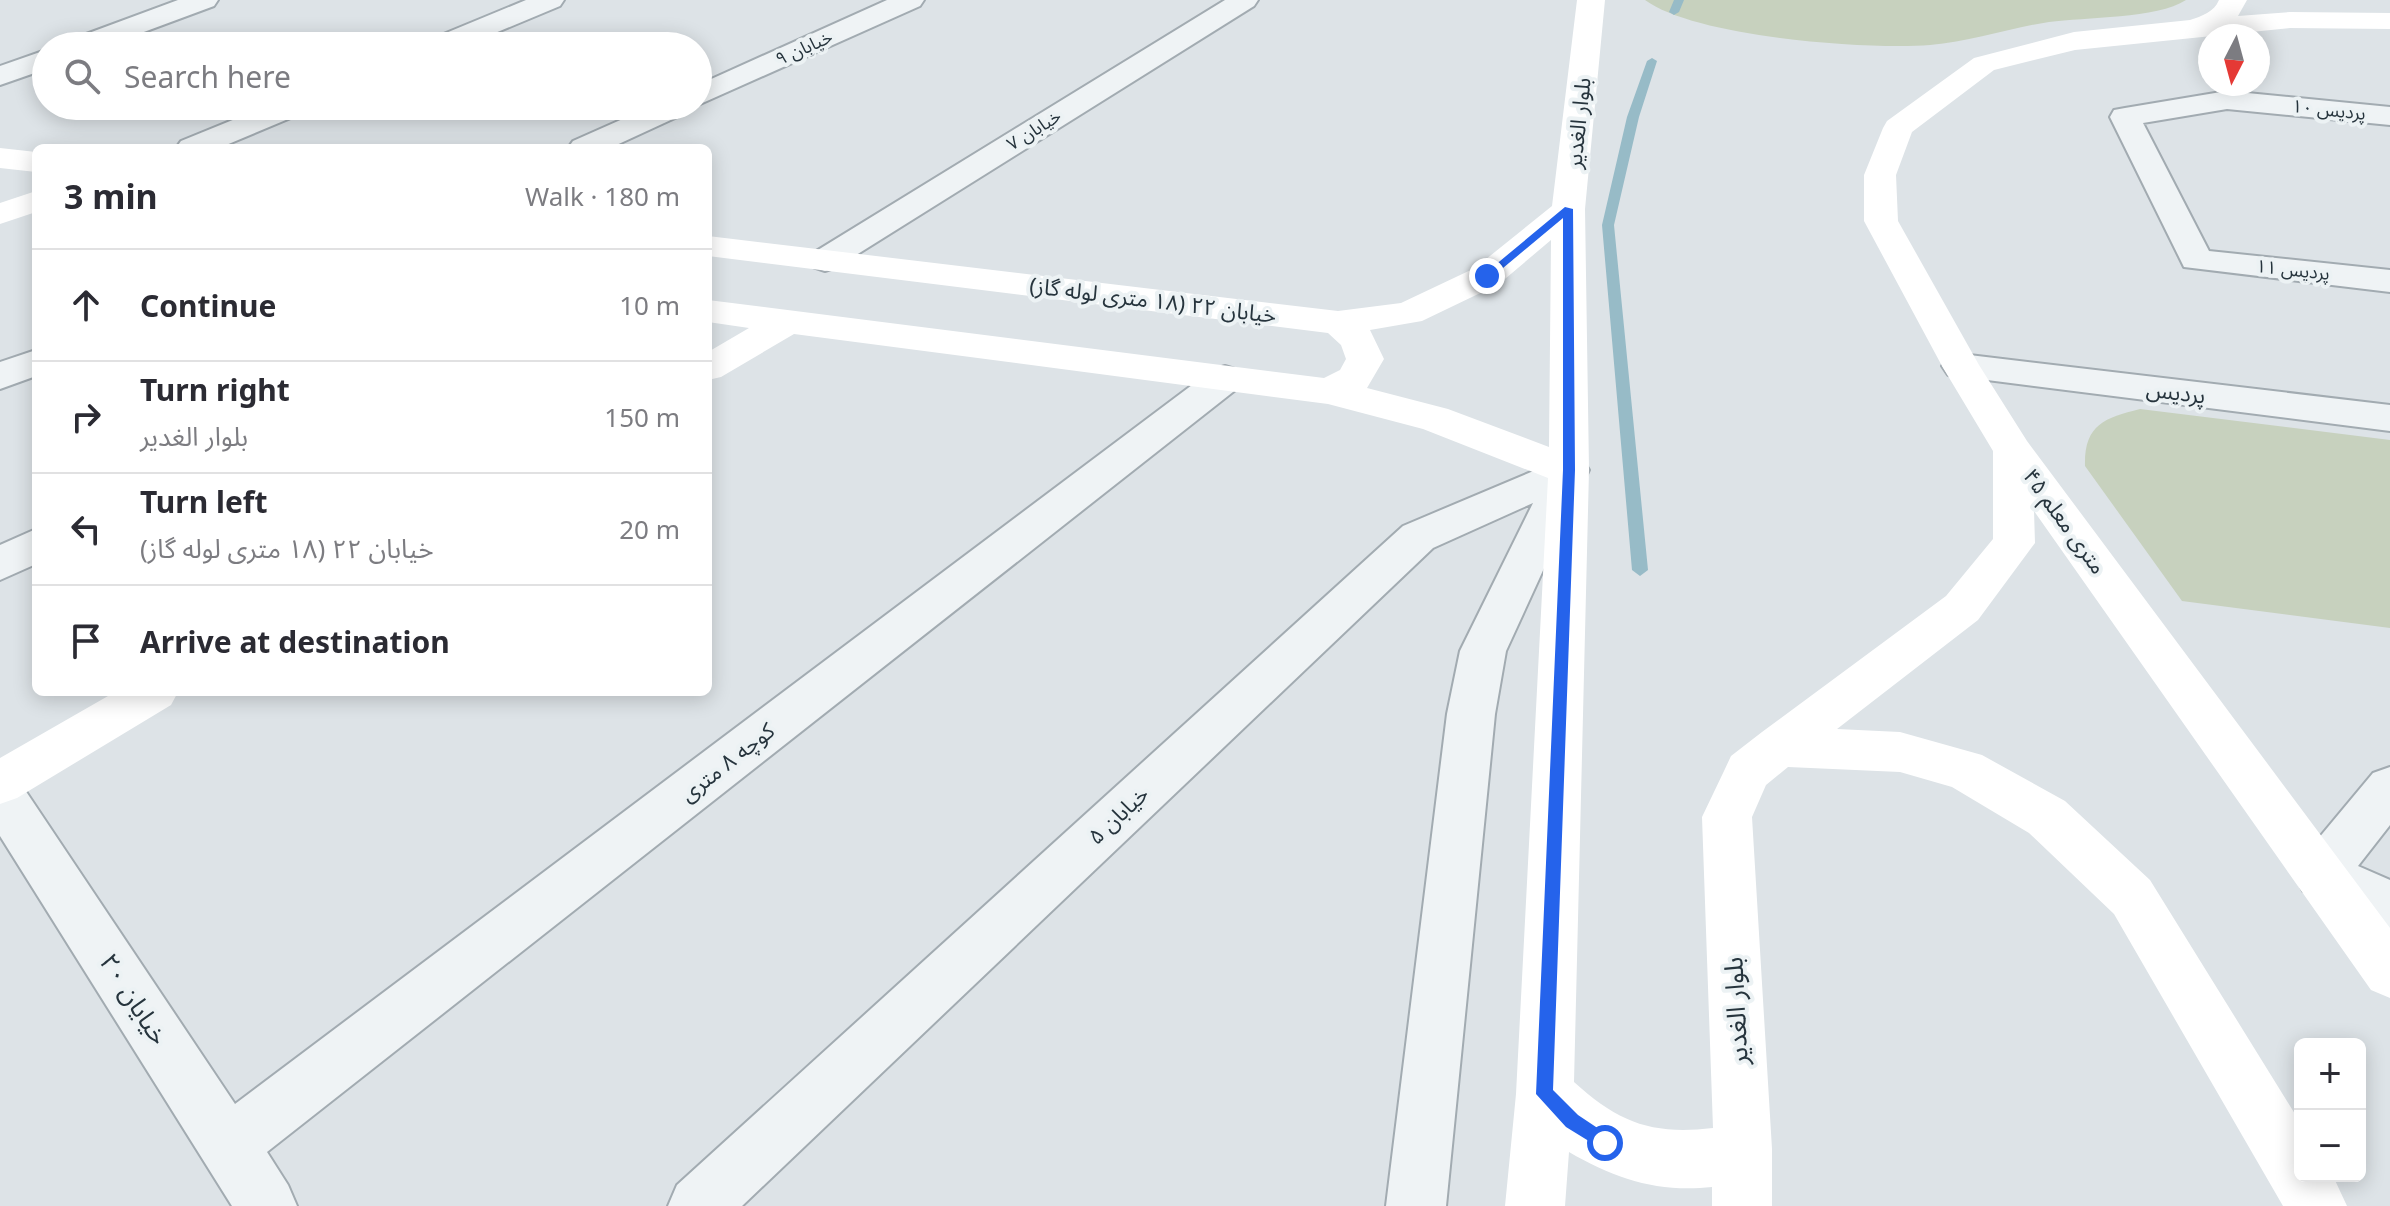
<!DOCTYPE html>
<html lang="en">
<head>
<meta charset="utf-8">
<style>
	body { margin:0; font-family:"Noto Sans","Noto Sans Arabic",sans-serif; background:#f2f2f3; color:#2b2b33 }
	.controls { position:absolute; right:24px; bottom:24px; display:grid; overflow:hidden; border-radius:12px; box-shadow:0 4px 20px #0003 }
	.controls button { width:72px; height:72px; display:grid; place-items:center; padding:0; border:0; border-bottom:2px solid #e1e1e2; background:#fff; color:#2b2b33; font:40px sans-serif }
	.compass { position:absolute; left:2198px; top:24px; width:72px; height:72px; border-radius:50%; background:#fff; box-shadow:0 4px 20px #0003; rotate:186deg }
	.stop { position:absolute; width:24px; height:24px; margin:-18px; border:6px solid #2563eb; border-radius:50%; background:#fff }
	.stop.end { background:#2563eb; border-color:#fff; box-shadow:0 2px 8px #0008 }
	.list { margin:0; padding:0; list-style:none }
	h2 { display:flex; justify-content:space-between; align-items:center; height:104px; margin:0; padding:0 32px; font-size:34px }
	h2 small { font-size:26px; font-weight:400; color:#7c7c81 }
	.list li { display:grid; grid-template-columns:52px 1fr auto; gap:24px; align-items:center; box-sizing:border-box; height:112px; padding:0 32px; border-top:2px solid #e1e1e2 }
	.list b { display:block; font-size:30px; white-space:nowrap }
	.list p { margin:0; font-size:26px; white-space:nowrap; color:#7c7c81 }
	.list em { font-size:26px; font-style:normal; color:#7c7c81 }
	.icon { flex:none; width:44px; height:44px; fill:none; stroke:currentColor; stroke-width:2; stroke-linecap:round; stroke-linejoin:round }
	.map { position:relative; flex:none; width:2390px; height:1206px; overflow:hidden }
	.search { position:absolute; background:#fff; box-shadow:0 4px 20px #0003; left:32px; top:32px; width:680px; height:88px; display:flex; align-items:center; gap:20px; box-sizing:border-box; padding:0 28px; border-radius:44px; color:#7c7c81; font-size:30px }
	.panel { position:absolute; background:#fff; box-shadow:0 4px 20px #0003; left:32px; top:144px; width:680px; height:552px; border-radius:12px }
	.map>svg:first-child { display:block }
	.green { fill:#c7d1be }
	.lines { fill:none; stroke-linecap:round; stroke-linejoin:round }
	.stream { fill:#97bbc7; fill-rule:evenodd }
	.street-casing { stroke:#a2abb1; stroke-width:4 }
	.street { fill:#eff3f5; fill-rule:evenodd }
	.secondary { fill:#fff; fill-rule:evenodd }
	.route { fill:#2563eb }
	.labels { text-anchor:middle; stroke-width:8; stroke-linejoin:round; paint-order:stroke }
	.far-street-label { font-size:18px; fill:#26343d; stroke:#ecf2f4 }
	.street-label { font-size:22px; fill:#26343d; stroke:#ecf2f4 }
	.near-street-label { font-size:26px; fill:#26343d; stroke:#ecf2f4 }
</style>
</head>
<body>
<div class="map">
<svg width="2390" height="1206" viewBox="0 0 2390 1206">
	<rect width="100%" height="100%" fill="#dde3e7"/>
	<path class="green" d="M1645,0H2186C2157,19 2085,17 2049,22C2009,28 1970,42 1930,45C1866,50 1695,37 1645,0Z
		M2140,409L2390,440V628L2182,601L2085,466C2084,425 2104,418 2140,409Z"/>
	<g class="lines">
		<path class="stream" d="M1674,0H1684L1679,12L1674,15L1669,12Z
			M1652,58L1657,61L1639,117L1614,225L1648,570L1640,576L1632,570L1602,225L1627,117L1647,61Z"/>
		<defs>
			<path id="street" d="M178,0H218L214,6L106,46H66L70,40Z
				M526,0H564L560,6L464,46H425L429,40Z
				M887,0H924L920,6L698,105V85Z
				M1225,0H1258L1254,6L837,267L825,271L813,267L808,260L813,253Z
				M46,50V69L0,85V66Z
				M2227,91L2390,107V125L2227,109L2143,123L2209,251L2390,270V292L2184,267L2110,117L2114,110L2125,108Z
				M267,106H309L305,112L219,148H176L181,141Z
				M652,106H692L688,112L610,148H568L573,141Z
				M36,350V376L0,389V362Z
				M1961,354L2390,405V431L1948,375L1942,366L1948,357Z
				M1225,366L1238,370L1244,379L1238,388L267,1152L288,1185L297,1206H232L0,836V772L17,778L235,1104L1212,370Z
				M1569,456L1583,460L1589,470L1506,651L1495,714L1446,1206H1386L1447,714L1460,651L1533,503L1433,548L742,1206H668L677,1185L1403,526Z
				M36,529V564L0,580V545Z
				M2390,767V825L2358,866L2390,880V929L2303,891L2295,874L2303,857L2373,773Z"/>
		</defs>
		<use href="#street" class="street-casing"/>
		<use href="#street" class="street"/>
		<path class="secondary" d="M1577,0H1605L1585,209L1589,470L1574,1082C1619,1123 1652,1135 1713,1128L1702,817L1724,771L1731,756L1762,732L1946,596L1993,539V451L1942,366L1864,221V175L1883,128L1887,121L1974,58L2074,32L2190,20C2202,16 2214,12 2219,0H2247L2238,16L2290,12L2390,13V29L2290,28L2075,50L1994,70L1912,132L1896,175L1898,221L1979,365L2027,441L2390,928V998L2371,990L2034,511L2035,543L1978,620L1837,729L1900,732L1982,755L2065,801L2150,880L2300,1122V1176H2333L2347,1206H2283L2114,914L2029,833L1952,787L1900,772L1788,767L1766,785L1752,817L1772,1149V1206H1712V1187C1659,1193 1615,1179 1569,1152L1565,1206H1505L1516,1094L1548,478L1423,429L1328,404L794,334L721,377L708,380V352L749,328L708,322V300L1324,378L1340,370L1346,359L1341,345L1328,333L708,256V236L1338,311L1401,303L1475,268L1552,206ZM1551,240L1549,447L1448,409L1367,388L1384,359L1370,330L1422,321L1499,284Z
			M0,148L36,152V172L0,168Z
			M36,191V212L0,224V203Z
			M115,692H178L171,705L17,798L0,804V758Z"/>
	</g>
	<path class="route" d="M1565,207L1573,209L1575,470L1553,1090L1578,1115L1611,1137L1614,1143L1611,1149L1605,1151L1566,1127L1536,1094L1563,470V218L1491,278L1482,276Z"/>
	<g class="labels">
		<g class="far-street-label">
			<text transform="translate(804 48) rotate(-24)" y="6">خیابان ۹</text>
			<text transform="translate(2329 110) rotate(6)" y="6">پردیس ۱۰</text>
			<text transform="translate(1034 130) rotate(-32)" y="6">خیابان ۷</text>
			<text transform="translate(2293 270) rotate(6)" y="6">پردیس ۱۱</text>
		</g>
		<g class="street-label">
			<text transform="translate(1578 123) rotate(-84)" y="8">بلوار الغدیر</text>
			<text transform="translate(1153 300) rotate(7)" y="8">خیابان ۲۲ (۱۸ متری لوله گاز)</text>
			<text transform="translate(2176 392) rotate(7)" y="8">پردیس</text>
			<text transform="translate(2065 521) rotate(54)" y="8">۴۵ متری معلم</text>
			<text transform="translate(727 762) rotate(-38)" y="8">کوچه ۸ متری</text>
			<text transform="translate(1118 815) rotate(-43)" y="8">خیابان ۵</text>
		</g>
		<g class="near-street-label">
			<text transform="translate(134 999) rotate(57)" y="9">خیایان ۲۰</text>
			<text transform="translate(1736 1011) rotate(-93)" y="9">بلوار الغدیر</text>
		</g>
	</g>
</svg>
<div class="controls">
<button>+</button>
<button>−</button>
</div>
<svg class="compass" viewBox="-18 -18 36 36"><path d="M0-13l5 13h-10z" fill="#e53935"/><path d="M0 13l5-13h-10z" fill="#7c7c81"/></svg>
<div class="stop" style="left:1605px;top:1143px"></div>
<div class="stop end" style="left:1487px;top:276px"></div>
<div class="search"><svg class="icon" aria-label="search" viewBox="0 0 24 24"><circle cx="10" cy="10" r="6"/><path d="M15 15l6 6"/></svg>Search here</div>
<section class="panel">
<h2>3 min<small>Walk · 180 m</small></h2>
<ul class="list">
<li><svg class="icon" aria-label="ahead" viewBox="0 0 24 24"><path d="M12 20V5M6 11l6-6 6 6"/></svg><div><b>Continue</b></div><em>10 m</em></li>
<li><svg class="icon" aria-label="right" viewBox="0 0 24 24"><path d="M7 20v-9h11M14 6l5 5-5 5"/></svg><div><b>Turn right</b><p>بلوار الغدیر</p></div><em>150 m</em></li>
<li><svg class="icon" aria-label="left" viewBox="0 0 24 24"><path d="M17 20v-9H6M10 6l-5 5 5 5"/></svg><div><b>Turn left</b><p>خیابان ۲۲ (۱۸ متری لوله گاز)</p></div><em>20 m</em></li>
<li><svg class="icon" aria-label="arrive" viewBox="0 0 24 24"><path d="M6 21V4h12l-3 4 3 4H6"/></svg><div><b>Arrive at destination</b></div></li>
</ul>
</section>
</div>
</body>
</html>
